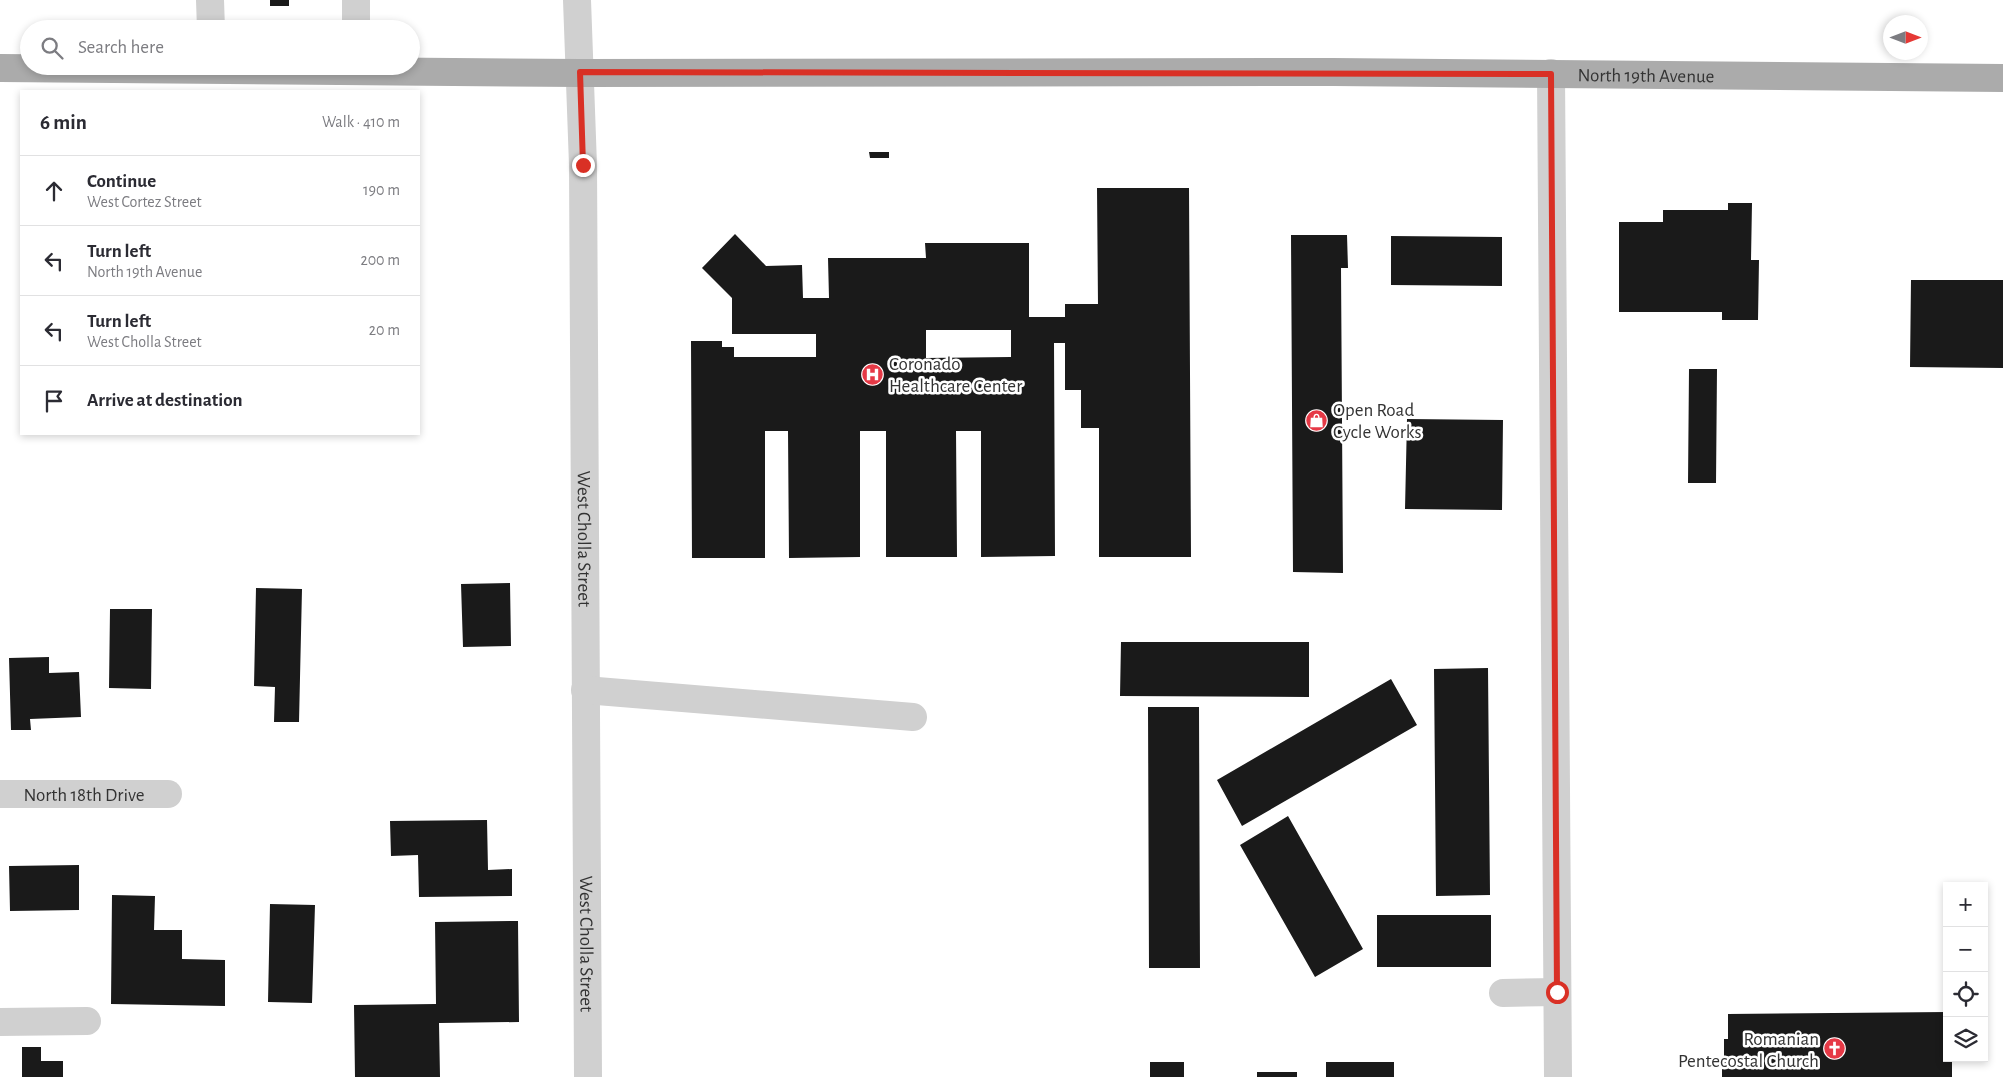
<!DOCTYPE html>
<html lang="en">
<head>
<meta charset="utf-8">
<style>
	body { margin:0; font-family:"Alegreya Sans",sans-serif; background:#f2f2f3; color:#2b2b33 }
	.controls { position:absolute; right:15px; bottom:15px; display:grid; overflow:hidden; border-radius:0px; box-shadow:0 2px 8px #0003 }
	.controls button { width:45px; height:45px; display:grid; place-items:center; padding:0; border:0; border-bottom:1px solid #e1e1e2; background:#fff; color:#2b2b33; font:25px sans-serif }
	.compass { position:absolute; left:1883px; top:15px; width:45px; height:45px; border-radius:50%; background:#fff; box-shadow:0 2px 8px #0003; rotate:90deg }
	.stop { position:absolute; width:15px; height:15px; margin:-11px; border:4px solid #d93025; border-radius:50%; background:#fff }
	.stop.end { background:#d93025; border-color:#fff; box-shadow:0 1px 5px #0008 }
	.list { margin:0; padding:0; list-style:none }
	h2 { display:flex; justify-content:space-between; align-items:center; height:65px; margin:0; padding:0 20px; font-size:21px }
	h2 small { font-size:16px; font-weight:400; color:#7c7c81 }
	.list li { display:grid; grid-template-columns:32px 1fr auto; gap:15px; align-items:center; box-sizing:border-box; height:70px; padding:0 20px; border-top:1px solid #e1e1e2 }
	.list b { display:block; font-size:19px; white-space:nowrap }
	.list p { margin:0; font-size:16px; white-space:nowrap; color:#7c7c81 }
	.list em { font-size:16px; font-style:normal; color:#7c7c81 }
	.icon { flex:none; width:28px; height:28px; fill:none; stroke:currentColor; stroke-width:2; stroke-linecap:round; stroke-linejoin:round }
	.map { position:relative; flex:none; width:2003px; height:1077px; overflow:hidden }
	.search { position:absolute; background:#fff; box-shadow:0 2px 8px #0003; left:20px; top:20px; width:400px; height:55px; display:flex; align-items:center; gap:12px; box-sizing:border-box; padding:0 18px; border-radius:28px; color:#7c7c81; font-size:19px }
	.panel { position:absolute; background:#fff; box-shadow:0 2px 8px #0003; left:20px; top:90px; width:400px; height:345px; border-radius:0px }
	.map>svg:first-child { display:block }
	.building { fill:#1a1a1a; fill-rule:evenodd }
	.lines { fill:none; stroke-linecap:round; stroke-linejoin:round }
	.minor { stroke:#d0d0d0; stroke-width:28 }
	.major { stroke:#ababab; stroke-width:28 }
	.route { stroke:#d93025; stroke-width:6 }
	.labels { text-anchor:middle; stroke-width:5; stroke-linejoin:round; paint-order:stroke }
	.street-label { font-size:19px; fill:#333; stroke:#fff }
	.poi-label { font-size:19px; fill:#333; stroke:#fff; text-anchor:start }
</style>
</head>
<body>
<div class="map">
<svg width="2003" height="1077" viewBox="0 0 2003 1077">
	<rect width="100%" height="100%" fill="#fff"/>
	<path class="building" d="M270,0H289V6H270Z
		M869,152H889V158H870Z
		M1097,188H1189L1191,557H1099V428H1081V390H1065V343H1054L1055,556L981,557V431H956L957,557H886V431H860V557L789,558L788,431H765V558H692L691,341H722V347H734V357H816V334H732V298L702,268L735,234L766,266L802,265L803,298H829L828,258H926L925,243H1029V317H1065V304H1098ZM926,330H1011V357L926,358Z
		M1728,203H1752L1751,260H1759L1758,320H1722V312H1619V222H1663V210H1728Z
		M1291,235H1347L1348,268H1341L1343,573L1293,572Z
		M1391,236L1502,237V286L1391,285Z
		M1911,280H2003V368L1910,367Z
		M1689,369H1717L1716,483H1688Z
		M1407,419L1503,420L1502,510L1405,509Z
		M510,583L511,646L463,647L461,584Z
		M256,588L302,589L299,722H274L275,687L254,686Z
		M110,609H152L151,689L109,688Z
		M1121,642H1309V697L1120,696Z
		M49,657V673L79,672L81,717L30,719L31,730H11L9,658Z
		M1488,668L1490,895L1436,896L1434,669Z
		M1391,679L1417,725L1242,826L1217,780Z
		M1148,707H1199L1200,968H1149Z
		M1288,816L1363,949L1315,977L1240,845Z
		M487,820L488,870L512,869V896L419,897L418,855L391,856L390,821Z
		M79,865V910L10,911L9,866Z
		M112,895L155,896L154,930H182V959L225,960V1006L111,1004Z
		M270,904L315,905L312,1003L268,1002Z
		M1377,915H1491V967H1377Z
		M518,921L519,1022L439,1023L440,1077H355L354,1005L436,1004L435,922Z
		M1947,1012V1058H1952V1077H1722V1065H1724V1039H1728V1014Z
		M22,1047H41V1061H63V1077H22Z
		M1150,1062H1184V1077H1150Z
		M1326,1062H1394V1077H1326Z
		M1257,1072H1297V1077H1257Z"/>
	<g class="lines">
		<g class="minor">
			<path d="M210,0L211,29"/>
			<path d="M356,0V29"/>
			<path id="s1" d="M577,0L583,165L588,1077"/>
			<path d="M1551,73L1558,1077"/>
			<path d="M585,690L913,717"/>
			<path id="s2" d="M0,794H168"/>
			<path d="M1503,993L1557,992"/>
			<path d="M0,1022L87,1021"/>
		</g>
		<path class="major" id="s3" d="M0,68L580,73L1333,72L2003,78"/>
	</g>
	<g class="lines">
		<path class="route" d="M583,165L580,72L1551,74L1557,992"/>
	</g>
	<defs>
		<symbol id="hospital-disc" viewBox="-11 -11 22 22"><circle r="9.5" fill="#e63946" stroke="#fff"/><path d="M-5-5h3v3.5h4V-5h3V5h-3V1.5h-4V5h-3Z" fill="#fff"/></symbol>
		<symbol id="shop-disc" viewBox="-11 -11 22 22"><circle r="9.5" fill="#e63946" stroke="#fff"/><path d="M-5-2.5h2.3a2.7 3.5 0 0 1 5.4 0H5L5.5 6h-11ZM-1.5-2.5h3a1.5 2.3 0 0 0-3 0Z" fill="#fff"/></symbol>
		<symbol id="church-disc" viewBox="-11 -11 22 22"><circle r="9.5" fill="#e63946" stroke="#fff"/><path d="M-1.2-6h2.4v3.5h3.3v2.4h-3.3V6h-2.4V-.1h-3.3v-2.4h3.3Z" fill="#fff"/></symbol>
	</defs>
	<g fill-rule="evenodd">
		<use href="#hospital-disc" x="860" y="362" width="25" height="25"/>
		<use href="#shop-disc" x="1304" y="408" width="25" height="25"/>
		<use href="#church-disc" x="1822" y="1036" width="25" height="25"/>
	</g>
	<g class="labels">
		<g class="street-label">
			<text dy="7" stroke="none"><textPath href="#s3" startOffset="1646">North 19th Avenue</textPath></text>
			<text dy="7" stroke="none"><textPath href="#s1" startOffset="539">West Cholla Street</textPath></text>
			<text dy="7" stroke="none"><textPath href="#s2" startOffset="84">North 18th Drive</textPath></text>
			<text dy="7" stroke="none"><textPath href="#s1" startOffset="944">West Cholla Street</textPath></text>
		</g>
		<g class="poi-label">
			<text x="889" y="370">Coronado<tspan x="889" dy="22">Healthcare Center</tspan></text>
			<text x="1333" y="416">Open Road<tspan x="1333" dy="22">Cycle Works</tspan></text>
			<text x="1819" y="1045" text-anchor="end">Romanian<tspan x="1819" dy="22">Pentecostal Church</tspan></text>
		</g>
	</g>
</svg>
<div class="controls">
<button>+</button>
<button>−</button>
<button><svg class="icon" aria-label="locate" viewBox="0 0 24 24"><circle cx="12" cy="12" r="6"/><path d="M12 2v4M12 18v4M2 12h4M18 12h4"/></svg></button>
<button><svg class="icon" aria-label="layers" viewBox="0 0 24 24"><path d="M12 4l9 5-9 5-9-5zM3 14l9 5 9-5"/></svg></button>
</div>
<svg class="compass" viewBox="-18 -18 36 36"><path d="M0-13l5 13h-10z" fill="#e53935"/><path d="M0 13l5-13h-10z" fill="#7c7c81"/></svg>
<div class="stop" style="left:1557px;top:992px"></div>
<div class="stop end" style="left:583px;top:165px"></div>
<div class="search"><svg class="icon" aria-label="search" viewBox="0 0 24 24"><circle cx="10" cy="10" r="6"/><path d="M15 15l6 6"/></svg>Search here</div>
<section class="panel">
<h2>6 min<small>Walk · 410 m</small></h2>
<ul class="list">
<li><svg class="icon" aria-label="ahead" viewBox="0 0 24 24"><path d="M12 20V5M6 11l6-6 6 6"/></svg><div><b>Continue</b><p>West Cortez Street</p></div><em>190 m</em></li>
<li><svg class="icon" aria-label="left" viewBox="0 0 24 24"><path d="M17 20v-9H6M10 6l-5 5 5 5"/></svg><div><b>Turn left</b><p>North 19th Avenue</p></div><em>200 m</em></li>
<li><svg class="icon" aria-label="left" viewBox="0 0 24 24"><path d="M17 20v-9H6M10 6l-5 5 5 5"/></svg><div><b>Turn left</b><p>West Cholla Street</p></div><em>20 m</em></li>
<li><svg class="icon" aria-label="arrive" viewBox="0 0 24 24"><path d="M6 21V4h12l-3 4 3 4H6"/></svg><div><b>Arrive at destination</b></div></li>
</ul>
</section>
</div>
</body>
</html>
